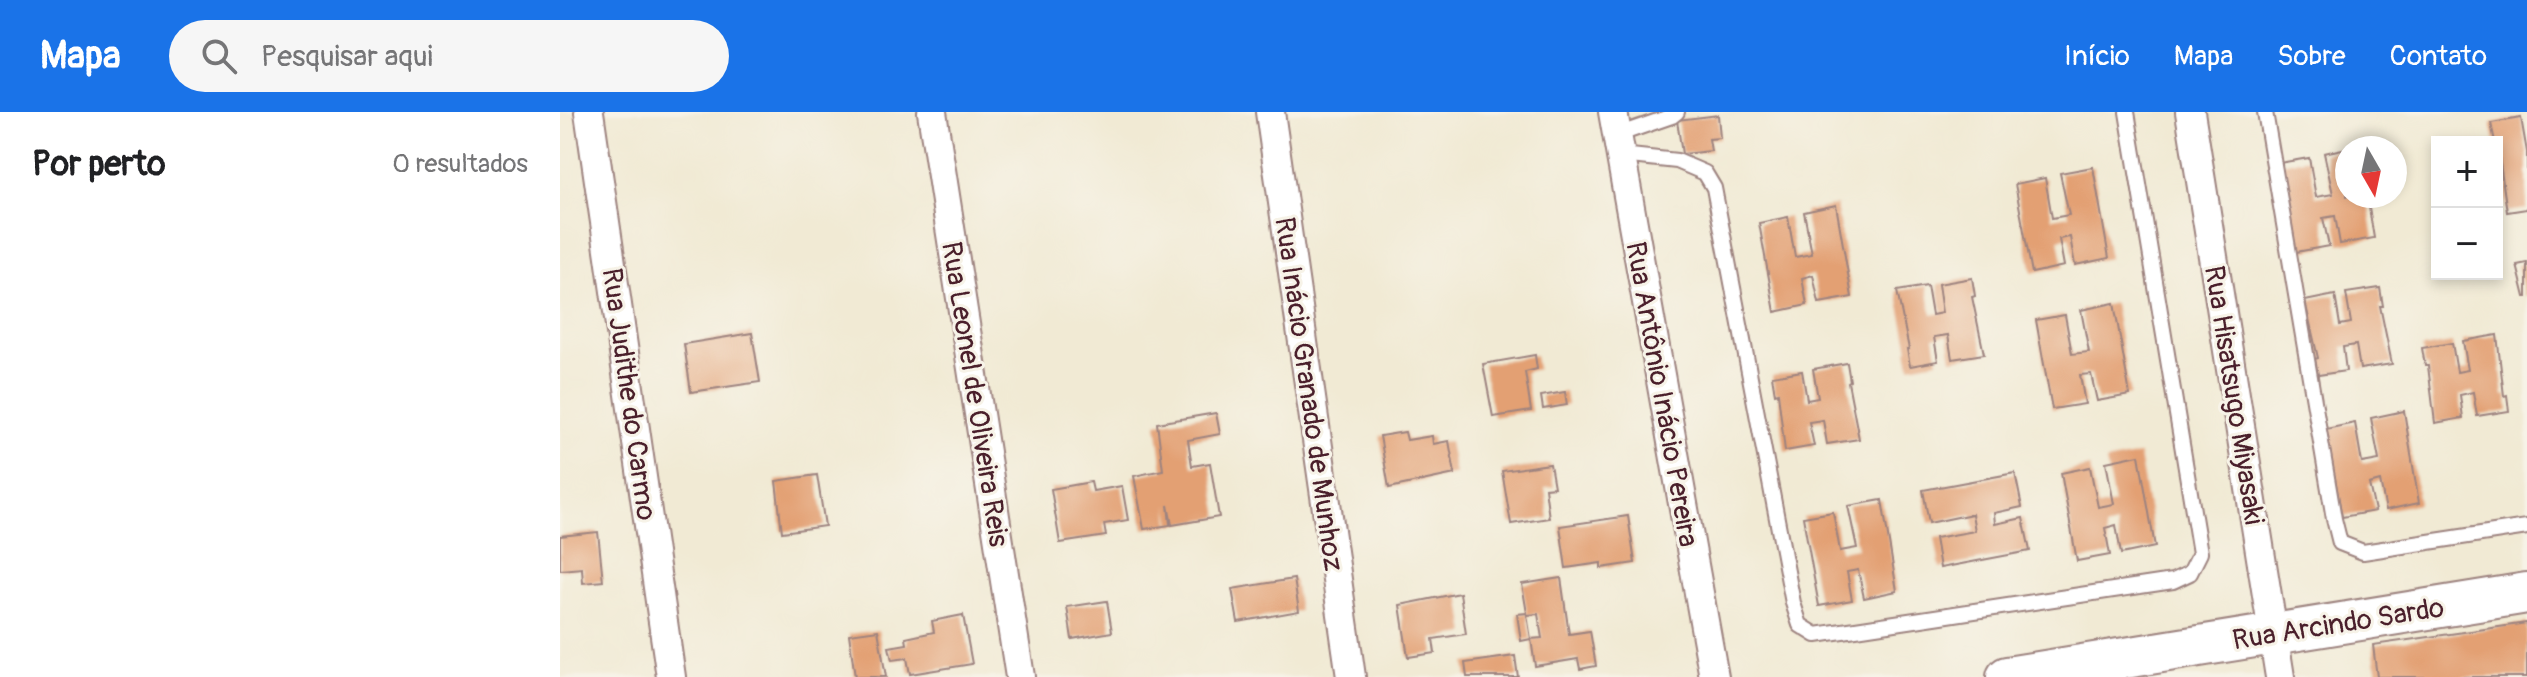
<!DOCTYPE html>
<html lang="pt">
<head>
<meta charset="utf-8">
<style>
	body { margin:0; font-family:Pangolin,sans-serif; background:#f6f6f6; color:#202124 }
	.controls { position:absolute; right:24px; top:24px; display:grid; overflow:hidden; border-radius:0px; box-shadow:0 4px 12px #0003 }
	.controls button { width:72px; height:72px; display:grid; place-items:center; padding:0; border:0; border-bottom:2px solid #e0e0e0; background:#fff; color:#202124; font:40px sans-serif }
	.compass { position:absolute; left:1775px; top:24px; width:72px; height:72px; border-radius:50%; background:#fff; box-shadow:0 4px 12px #0003; rotate:171deg }
	.list { margin:0; padding:0; list-style:none }
	h2 { display:flex; justify-content:space-between; align-items:center; height:104px; margin:0; padding:0 32px; font-size:34px }
	h2 small { font-size:26px; font-weight:400; color:#757577 }
	.icon { flex:none; width:44px; height:44px; fill:none; stroke:currentColor; stroke-width:2; stroke-linecap:round; stroke-linejoin:round }
	.map { position:relative; flex:none; width:1967px; height:565px; overflow:hidden }
	header { display:flex; align-items:center; gap:48px; box-sizing:border-box; height:112px; padding:0 40px; background:#1a73e8; color:#fff }
	header strong { font-size:38px }
	nav { display:flex; gap:44px; margin-inline-start:auto; font-size:28px }
	.search { width:560px; height:72px; background:#f6f6f6; display:flex; align-items:center; gap:20px; box-sizing:border-box; padding:0 28px; border-radius:44px; color:#757577; font-size:30px }
	main { display:flex }
	aside { flex:1; background:#fff }
	.map>svg:first-child { display:block }
	.building { fill:#e3a073 }
	.lines { fill:none; stroke-linecap:round; stroke-linejoin:round }
	.lane-casing { stroke:#9e8480; stroke-width:18 }
	.street-casing { stroke:#9e8480; stroke-width:32 }
	.secondary-casing { stroke:#9e8480; stroke-width:44 }
	.lane { stroke:#fff; stroke-width:14 }
	.street { stroke:#fff; stroke-width:28 }
	.secondary { stroke:#fff; stroke-width:40 }
	.labels { text-anchor:middle; stroke-width:6; stroke-linejoin:round; paint-order:stroke }
	.street-label { font-size:28px; fill:#4a1f2b; stroke:#f7f3e8 }
</style>
</head>
<body>
<header>
<strong>Mapa</strong>
<div class="search"><svg class="icon" aria-label="search" viewBox="0 0 24 24"><circle cx="10" cy="10" r="6"/><path d="M15 15l6 6"/></svg>Pesquisar aqui</div>
<nav><a>Início</a><a>Mapa</a><a>Sobre</a><a>Contato</a></nav>
</header>
<main>
<aside>
<h2>Por perto<small>0 resultados</small></h2>
<ul class="list">
</ul>
</aside>
<div class="map">
<svg width="1967" height="565" viewBox="0 0 1967 565">
	<rect width="100%" height="100%" fill="#f7f3e8"/>
	<filter id="ink" filterUnits="userSpaceOnUse"><feTurbulence type="fractalNoise" baseFrequency=".0125" numOctaves="2"/><feDisplacementMap in="SourceGraphic" scale="16" xChannelSelector="R" yChannelSelector="G"/><feConvolveMatrix kernelMatrix="1 2 1 2 8 2 1 2 1" color-interpolation-filters="sRGB"/></filter>
	<filter id="wash" filterUnits="userSpaceOnUse"><feTurbulence type="fractalNoise" baseFrequency=".006" numOctaves="4" result="noise"/><feDisplacementMap in="SourceGraphic" scale="32" xChannelSelector="R" yChannelSelector="G"/><feGaussianBlur stdDeviation="1.8" result="paint"/><feColorMatrix in="noise" values="0 0 0 0 0 0 0 0 0 0 0 0 0 0 0 0 0 1.4 0 .05"/><feComposite in="paint" operator="in"/></filter>
	<g filter="url(#wash)">
		<rect width="100%" height="100%" fill="#f1ead4"/>
		<g id="blocks">
			<path class="building" d="M1158,3L1160,26L1149,27L1151,39L1122,42L1117,8Z
				M1961,6L1967,40V97L1947,100L1937,30H1935L1931,11Z
				M1787,36V84H1807L1814,126L1780,132L1775,104L1763,106L1769,134L1736,140L1719,51L1749,46L1756,85L1773,82L1764,41Z
				M1533,55L1549,146L1515,153L1510,125L1499,127L1504,154L1472,161L1455,72L1485,66L1492,106L1509,103L1500,61Z
				M1276,93L1292,185L1259,191L1253,163L1242,166L1247,193L1215,200L1199,111L1228,105L1235,145L1252,142L1244,100Z
				M1967,151V185H1965L1957,153Z
				M1412,166L1415,184L1412,185L1424,242L1392,247L1388,223L1374,225L1378,249L1350,254L1347,237H1349L1337,179L1367,174L1372,203L1382,201L1378,172Z
				M1820,176L1823,194H1820L1832,252L1800,257L1796,233L1783,235L1786,259L1758,263L1755,247L1758,246L1745,189L1775,183L1780,213L1791,211L1786,181Z
				M1554,191L1570,283L1537,289L1531,262L1520,263L1525,292L1492,297L1476,208L1505,203L1512,242L1529,240L1521,198Z
				M192,221L200,270L131,280L124,232Z
				M1937,223L1944,284L1947,283L1949,299L1917,304L1913,280L1900,283L1903,306L1875,311L1868,254H1865L1862,236L1892,231L1897,260L1908,258L1903,229Z
				M975,243L977,257L965,260L971,299L933,305L923,252Z
				M1287,251L1290,269L1288,270L1299,327L1267,332L1263,308L1249,310L1254,334L1225,339L1218,281L1215,282L1212,264L1242,259L1247,288L1258,286L1253,257Z
				M1005,280L1007,293L983,297L981,284Z
				M1844,299L1859,391L1826,398L1820,369L1809,372L1815,399L1782,405L1766,317L1795,311L1802,351L1819,348L1811,306Z
				M656,301L660,322L628,328L632,354L650,351L659,405L612,413L608,393L610,413L584,417L574,364L603,358L597,311Z
				M845,320L847,328L872,324L873,332L889,329L895,362L829,376L820,324Z
				M1579,343L1595,435L1561,442L1556,413L1545,416L1550,443L1517,449L1501,361L1530,355L1538,395L1554,392L1546,350Z
				M990,352L994,375L985,376L989,406L951,412L942,359Z
				M1455,361L1462,395L1434,401L1435,412L1463,406L1470,439L1380,456L1375,426L1415,419L1412,402L1369,411L1363,378Z
				M257,363L265,414L222,420L216,369Z
				M531,370L533,379L562,374L568,408L544,412L546,424L500,431L491,377Z
				M1322,388L1337,479L1304,486L1298,458L1287,460L1292,488L1259,494L1243,405L1273,400L1280,439L1297,436L1288,394Z
				M1068,404L1075,451L1041,456V451L1006,456L1000,414Z
				M38,420L43,469L23,471L22,456L0,458V424Z
				M1001,466L1009,522L1030,519L1036,554L1020,557L1018,547L975,554L971,527L982,526L978,502L967,503L971,527L961,529L957,502L967,501L962,472Z
				M734,467L739,499L678,510L672,477Z
				M900,481L906,522L873,527L875,541L848,545L840,493Z
				M547,489L552,520L512,527L507,495Z
				M403,503L412,552L350,562L347,546L332,548L329,535L347,532L346,526L374,520L372,509Z
				M1967,511V565H1817L1813,533Z
				M318,518L326,565H295L289,522Z
				M955,544L958,565H907L905,551Z"/>
		</g>
	</g>
	<g filter="url(#ink)">
		<use href="#blocks" fill-opacity="0" stroke="#9e8480" stroke-width="2"/>
		<g class="lines">
			<defs>
				<path id="lane" d="M1705,0L1774,407L1780,431L1803,440L1967,415
					M1057,23L1112,4L1117,0
					M1061,43L1117,49L1145,61L1154,76L1233,491L1240,513L1256,523L1613,469L1630,461L1640,441L1567,0"/>
				<path id="street" d="M29,0L111,565
					M372,0L460,565
					M710,0L791,565
					M1053,0L1154,565
					M1630,0L1720,565"/>
				<path id="secondary" d="M1447,565L1967,481"/>
			</defs>
			<use href="#lane" class="lane-casing"/>
			<use href="#street" class="street-casing"/>
			<use href="#secondary" class="secondary-casing"/>
			<use href="#lane" class="lane"/>
			<use href="#street" class="street"/>
			<use href="#secondary" class="secondary"/>
		</g>
	</g>
	<g class="labels">
		<g class="street-label">
			<text transform="translate(70 282) rotate(82)" y="10">Rua Judithe do Carmo</text>
			<text transform="translate(416 282) rotate(81)" y="10">Rua Leonel de Oliveira Reis</text>
			<text transform="translate(750 282) rotate(82)" y="10">Rua Inácio Granado de Munhoz</text>
			<text transform="translate(1103 282) rotate(80)" y="10">Rua Antônio Inácio Pereira</text>
			<text transform="translate(1675 283) rotate(81)" y="10">Rua Hisatsugo Miyasaki</text>
			<text transform="translate(1778 511) rotate(-9)" y="10">Rua Arcindo Sardo</text>
		</g>
	</g>
</svg>
<div class="controls">
<button>+</button>
<button>−</button>
</div>
<svg class="compass" viewBox="-18 -18 36 36"><path d="M0-13l5 13h-10z" fill="#e53935"/><path d="M0 13l5-13h-10z" fill="#757577"/></svg>
</div>
</main>
</body>
</html>
